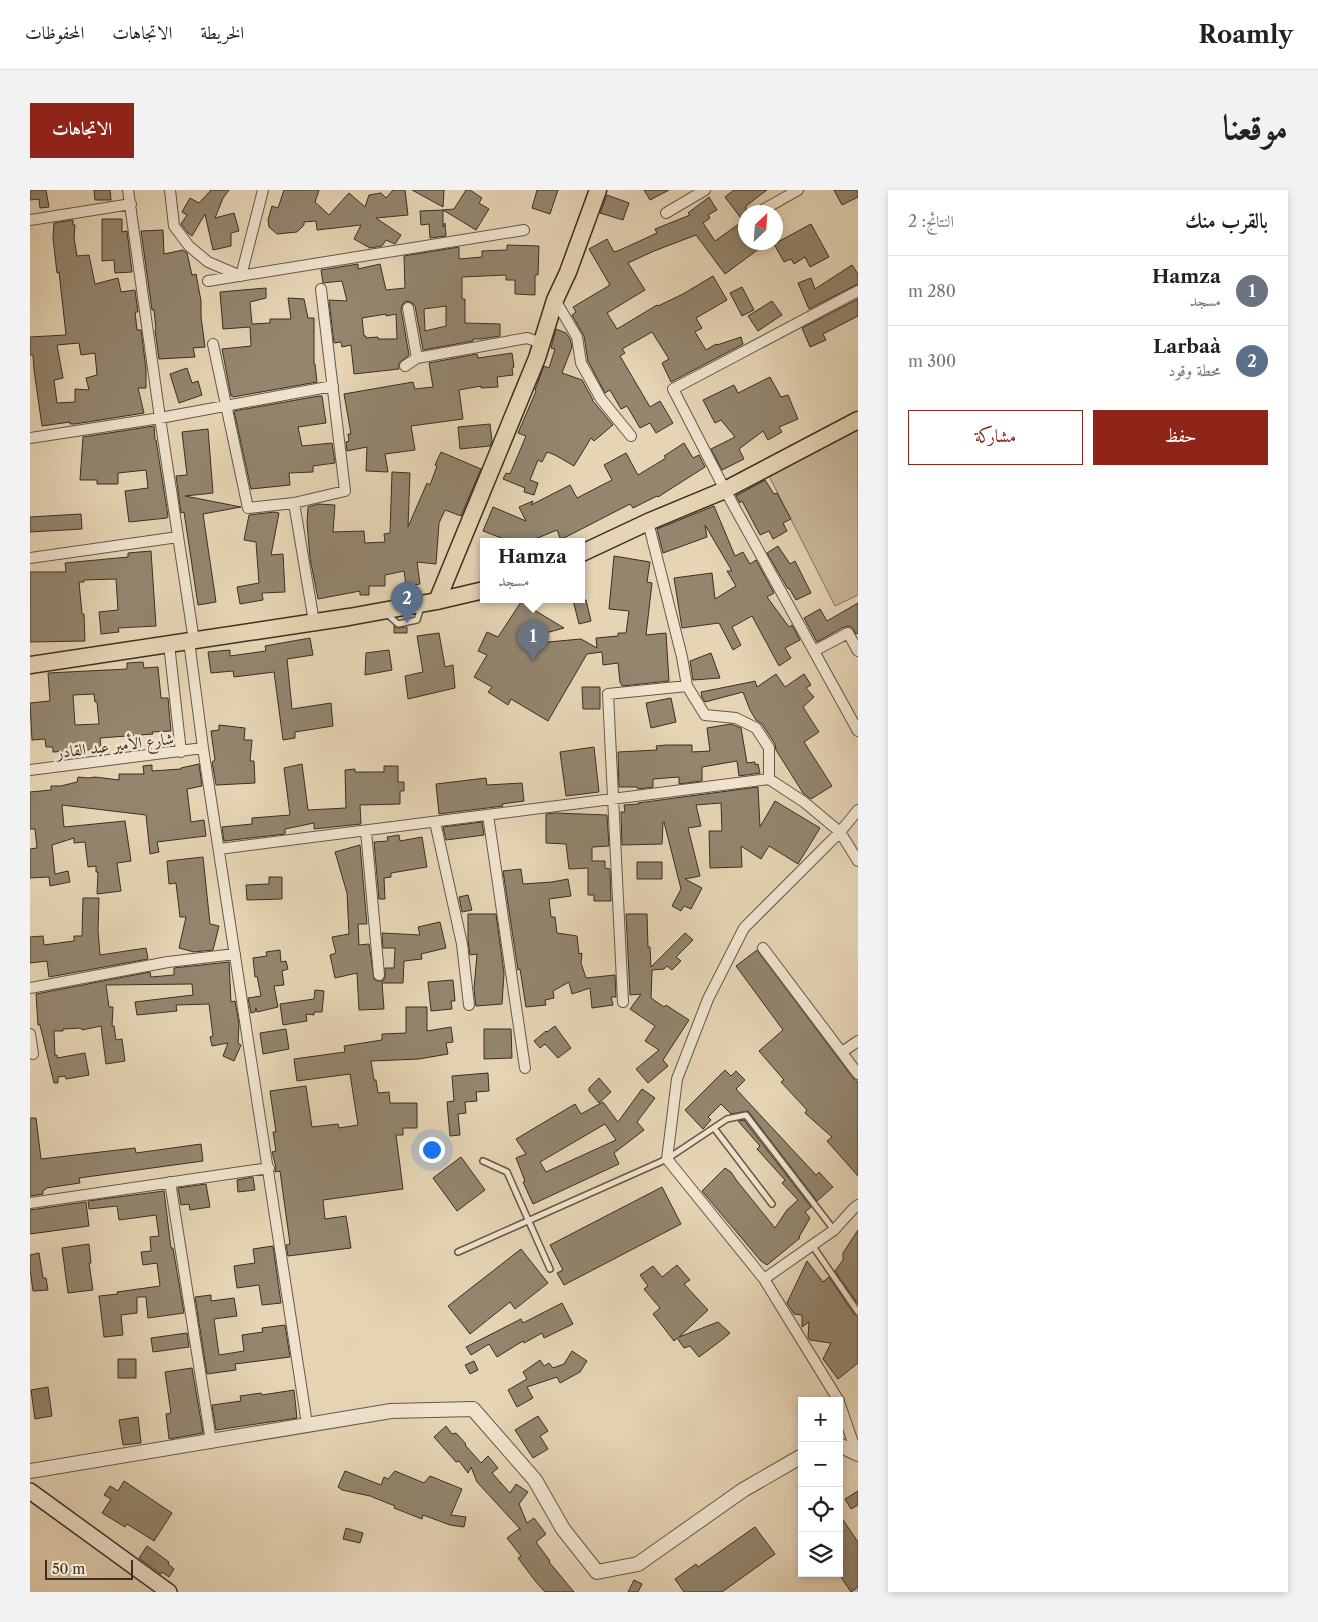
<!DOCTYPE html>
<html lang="ar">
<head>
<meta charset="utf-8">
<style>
	body { margin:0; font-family:"Libre Caslon Text",Amiri,serif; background:#f2f2f2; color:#222; direction:rtl }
	.controls { position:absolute; right:15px; bottom:15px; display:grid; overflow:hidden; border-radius:0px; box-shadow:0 2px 8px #0003 }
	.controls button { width:45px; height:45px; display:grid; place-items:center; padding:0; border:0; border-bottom:1px solid #e0e0e0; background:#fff; color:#222; font:25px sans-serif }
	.compass { position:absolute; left:708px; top:15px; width:45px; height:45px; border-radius:50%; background:#fff; box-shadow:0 2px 8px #0003; rotate:25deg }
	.scale { position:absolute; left:15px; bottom:12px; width:88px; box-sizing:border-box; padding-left:5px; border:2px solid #3a2f23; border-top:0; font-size:14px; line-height:18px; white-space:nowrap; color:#3a2f23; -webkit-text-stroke:4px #efe3ce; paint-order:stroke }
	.you { position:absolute; left:401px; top:959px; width:18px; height:18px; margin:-12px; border:4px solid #fff; border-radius:50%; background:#1a73e8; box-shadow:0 0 0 8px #1a73e833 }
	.badge { display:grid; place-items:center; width:32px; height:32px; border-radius:50%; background:#8f2418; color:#fff; font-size:16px; font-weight:700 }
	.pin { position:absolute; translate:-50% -41px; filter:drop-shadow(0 1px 2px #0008) }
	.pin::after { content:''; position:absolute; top:26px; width:18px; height:15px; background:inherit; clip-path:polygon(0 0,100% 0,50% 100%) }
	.popup { position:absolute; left:450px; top:348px; width:105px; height:65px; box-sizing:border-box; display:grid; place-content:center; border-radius:0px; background:#fff; filter:drop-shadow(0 1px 4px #0005); font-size:16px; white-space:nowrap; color:#767676 }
	.popup b { font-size:19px; color:#222 }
	.popup::after { content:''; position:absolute; left:50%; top:100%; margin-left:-10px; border:10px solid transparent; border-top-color:#fff }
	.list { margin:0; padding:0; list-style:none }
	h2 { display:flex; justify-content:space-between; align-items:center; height:65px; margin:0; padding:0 20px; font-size:21px }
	h2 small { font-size:16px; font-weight:400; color:#767676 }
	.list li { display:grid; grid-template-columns:32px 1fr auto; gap:15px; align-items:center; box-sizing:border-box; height:70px; padding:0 20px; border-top:1px solid #e0e0e0 }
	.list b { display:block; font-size:19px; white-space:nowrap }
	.list p { margin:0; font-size:16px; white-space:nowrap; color:#767676 }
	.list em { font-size:16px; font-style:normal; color:#767676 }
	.actions { display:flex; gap:10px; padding:15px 20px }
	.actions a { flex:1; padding:11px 0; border:1px solid #8f2418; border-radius:0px; text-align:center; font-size:18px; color:#8f2418 }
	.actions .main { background:#8f2418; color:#fff }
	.icon { flex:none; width:28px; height:28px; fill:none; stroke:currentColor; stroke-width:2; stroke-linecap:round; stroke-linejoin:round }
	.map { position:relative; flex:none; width:828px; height:1402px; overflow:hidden; direction:ltr; border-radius:0px }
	header { display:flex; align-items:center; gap:30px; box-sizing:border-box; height:70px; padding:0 25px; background:#fff; border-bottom:1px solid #e0e0e0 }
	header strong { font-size:24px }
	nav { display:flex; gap:28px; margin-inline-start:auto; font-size:18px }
	.intro { display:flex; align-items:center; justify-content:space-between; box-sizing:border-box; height:120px; padding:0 30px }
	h1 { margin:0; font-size:35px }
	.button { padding:12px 22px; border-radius:0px; background:#8f2418; color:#fff; font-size:18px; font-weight:700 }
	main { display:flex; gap:30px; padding:0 30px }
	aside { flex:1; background:#fff; border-radius:0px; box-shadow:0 2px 8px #0003 }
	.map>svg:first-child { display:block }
	.green { fill:#c9b89b; stroke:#82745f }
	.building { fill:#93856e; stroke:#3a2f23; fill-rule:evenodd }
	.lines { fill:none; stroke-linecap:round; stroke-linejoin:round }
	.service-casing { stroke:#655847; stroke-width:8 }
	.minor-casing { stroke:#655847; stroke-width:12 }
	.tertiary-casing { stroke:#655847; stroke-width:16 }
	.secondary-casing { stroke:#3a2f23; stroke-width:18 }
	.primary-casing { stroke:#3a2f23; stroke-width:19 }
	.service { stroke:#efe3ce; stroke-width:5 }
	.minor { stroke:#efe3ce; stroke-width:10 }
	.tertiary { stroke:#efe3ce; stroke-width:14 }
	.secondary { stroke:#efe3ce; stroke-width:15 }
	.primary { stroke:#e6d4b4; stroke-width:16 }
	.labels { text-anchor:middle; stroke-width:5; stroke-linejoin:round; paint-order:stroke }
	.street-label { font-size:16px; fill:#3a2f23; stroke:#efe3ce }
</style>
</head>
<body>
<header>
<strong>Roamly</strong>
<nav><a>الخريطة</a><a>الاتجاهات</a><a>المحفوظات</a></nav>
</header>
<div class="intro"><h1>موقعنا</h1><a class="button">الاتجاهات</a></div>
<main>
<aside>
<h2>بالقرب منك<small>النتائج: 2</small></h2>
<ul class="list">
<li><span class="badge" style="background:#6b7280">1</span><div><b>Hamza</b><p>مسجد</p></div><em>280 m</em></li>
<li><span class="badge" style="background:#5c6f8a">2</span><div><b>Larbaà</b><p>محطة وقود</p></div><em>300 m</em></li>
</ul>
<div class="actions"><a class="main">حفظ</a><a>مشاركة</a></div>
</aside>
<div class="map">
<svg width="828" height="1402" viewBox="0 0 828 1402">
	<rect width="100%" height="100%" fill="#e6d4b4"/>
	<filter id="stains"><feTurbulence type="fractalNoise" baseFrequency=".004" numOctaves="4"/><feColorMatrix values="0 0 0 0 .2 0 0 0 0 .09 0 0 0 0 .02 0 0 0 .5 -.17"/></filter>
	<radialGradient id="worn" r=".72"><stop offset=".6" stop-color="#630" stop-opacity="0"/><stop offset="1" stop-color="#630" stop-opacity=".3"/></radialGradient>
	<path class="green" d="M828,240V405L805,416L739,286Z"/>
	<path class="building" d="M0,0H16L19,17L10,18L9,9L0,10Z
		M64,0H80L81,10H65Z
		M181,0H199L193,8L185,28L204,23L209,41L201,43V56L183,60L175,24L162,46L158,43L151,34L157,25L152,22L160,8L169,13Z
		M254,0H289L285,12L299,25L319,3L335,17L339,5L351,3L356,8L363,0H375L378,25L346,28L371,45L365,54L356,50L352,56L340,58L324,49L331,35L287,40L286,31L274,32V35L267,42L247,44L239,37L238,30L242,16L248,18Z
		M382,0H414L413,17Z
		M436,0H440L452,8L449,13L459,19L446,40L413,20L424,19Z
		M507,0H528L520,24L502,18Z
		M614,0H639L620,10Z
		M704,0H737L716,16V52H738L695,84L666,45L624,61L598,73L615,100L577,123L587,139L627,115L628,116L653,104L683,86L697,110L666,128L672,138L665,142L676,160L686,154L687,155L711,147L713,154L641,192L632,173L639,169L622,142L592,159L595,163L590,166L620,217L630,211L643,233L626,243L620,233L610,238L597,216L591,219L580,200L575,203L558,171L554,146L542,125L546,122L543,117L580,95L559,59L577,49L584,62L590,60L627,43L625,39L660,25L658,23L679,7L687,20L678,25L680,28L673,33L685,51L713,31L695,7Z
		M804,0H828V7L812,15Z
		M577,5L599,13L593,30L570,23Z
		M413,20V37L415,33L416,46L400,48L399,34L391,35L390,21Z
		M72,29H92V42L97,41L102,82L85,83L84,70L72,71Z
		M43,30V35H45L44,48L47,66L59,65L65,94L88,88L91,102L105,100L108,122H105L107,140H111L116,179V198H108L114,223L45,234H40V232L12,236L4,180L3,165H0V147L36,145L29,82L27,83L23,48L24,33ZM49,153L51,165L65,163L67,185L56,188L59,200L45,199V212L27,213L24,190L33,188L27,155Z
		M781,34L799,67L780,77L775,67L764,74L761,69L754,72L744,54Z
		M133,40L134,64L153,60L157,63L162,85L166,84L171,111V127L175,157L163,158L165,167L129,169L125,140L126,139L124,120H122L111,41Z
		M477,55L509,56L508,85H505V105L485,104V90H476V85L432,87V109H435V133L470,134V146L451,149H443V151L393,160L385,116L381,112L376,111L372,115L371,119L379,165L369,173V179L324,184L321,155L312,157L311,152L304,153L299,110L317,111L312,91L293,93L291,80L328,74V79L350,74L356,100L375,98L374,66L429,57V69L452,67V61L477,60ZM416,116V136L395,141L394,119ZM356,124V126L366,124L367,149H348V147L336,148V146H334L332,128Z
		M822,75L828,84V94L779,119L768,93L781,88L785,99Z
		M712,97L724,120L712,126L700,103Z
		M236,98V108L220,112L222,134L240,133V129H261L258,108L274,109L278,128H284V174H285L287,192L203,207V206H201L192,159L221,156L220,137L193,139L190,102Z
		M828,109V126L793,144L796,150L780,157L772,138Z
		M742,111L752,125L728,141L718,126Z
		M526,139L536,143L540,149L542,157L532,183L552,190L563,210H562L583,235L564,251L561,248L544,276L525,265L517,262L512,272L508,270L500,290L508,293L504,305L494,302L495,298L473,289L476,283L480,284L496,246L488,243L506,201L505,200L514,176L519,178L525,159L521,158Z
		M482,163L484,177L482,178L483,185L467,187L468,197L451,198V196L429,200L433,229L381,236L385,260L355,264L358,282L336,281L337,257L317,261L316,252L319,251L318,244H321L314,204L383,192L385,199L403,197L399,173L447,164L448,168Z
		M157,178L162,193L168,191L172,205L149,213L140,184Z
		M740,187L751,207L758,205L768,229L749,237L752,242L738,250L733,241L709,259L714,269L692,280L681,259L705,247L691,230L685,233L673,210L704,195L708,203Z
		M289,206H292L296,233L268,237L272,256L302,253L305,273L283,276V282L259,283L260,295L221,299L204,221Z
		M460,234L462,251L460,256L430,259L428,237Z
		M124,236L125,250H126L138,326L137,328L99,332L95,301L118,298L116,280L88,283V294H67V290H50L53,247Z
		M178,239L183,303L155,306L211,317L173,324L186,412L168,415L154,322L151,323L146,286L157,285L152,242Z
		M654,253L663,268L669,265L675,277L628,307L627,306L603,318L600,314L534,348H530L527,340L498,352H482L453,341L463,317L496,331L489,317L503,311L501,315L540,295L547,308L582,290L574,275L596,263L608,285L636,268L634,266Z
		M411,262L451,279L431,326L415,320L409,333L406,374L387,372L390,394L376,396L374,381L355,385V396H339V405H330V401L288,409L280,368L277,333L278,317L288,314L305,315L303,342L334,341L335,353L355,352L354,344L360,343L362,282L380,283L378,337L397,293L400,295L407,276L405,275Z
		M735,290L744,304L747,303L761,329L753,333L757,341L743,349L739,341L730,345L712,311L710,313L706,306Z
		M684,316L705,366L713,362L720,374L726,370L744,403L737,407L759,437L762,435L770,450L755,458L761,468L749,476L722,426L702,437L711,455L703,460L689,433L652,438L644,388L682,383L685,409L706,396L697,381H702L675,335L677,347L633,363L627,339Z
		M244,322L249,323L241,365L253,364L255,402L232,403L233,410L210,414L207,397L229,393L226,352L214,350L219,325Z
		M51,324L52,339L0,342V327Z
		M748,356L760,374L765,371L781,403L766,410L759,398L758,399L737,363Z
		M121,361L126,436L88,438L89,442L71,444L69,422L88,420L86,389L54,390V392H49L52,424H54L55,451L0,452V382H36L35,373L98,367V363Z
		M584,366L620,372L617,392L622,393L616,445L636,443L639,491L592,496L590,492L588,473L573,475L572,462L557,464L518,531L481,509L478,515L458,502L462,497L444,487L457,465L448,461L457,442L468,447L491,412L534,438L505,446L507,453L551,449L567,458L566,448L588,446V443H596L599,421L579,419Z
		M543,410H556L561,431L549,434Z
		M828,413V443L826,444L822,437L818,436L812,438L787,452L774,428L790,419L797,431Z
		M364,436L367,438L377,437V443H364Z
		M409,443L415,477L423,475L425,498L378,509L375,486L393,482L387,446Z
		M280,448L283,465L257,469L262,519L301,513L303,536L265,542V548L253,550L244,482L204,487L203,481L181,483L178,462L200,460V466L236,461L235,456Z
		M359,460L362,480L335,485L336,463Z
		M681,463L690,488L663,490L660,471Z
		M113,472L114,478L128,477L131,508H138L141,541L122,542L123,544L70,548L71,559L23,562V557H16L15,549L2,550L0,513L20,511L18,483L97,479V473ZM64,504L65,512H67L69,534L45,535L43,505Z
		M746,484L755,497L774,484L781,495L776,498L784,507L773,517L789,542L774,552L802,596L781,609L773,603L746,560L745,554L732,534L726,530L720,520L713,502L675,512L672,507L671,502L721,492L725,491L727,497Z
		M552,497H570V519H553Z
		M641,508L646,532L621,538L616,513Z
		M701,534L711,538L717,573L725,572V575L728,574L730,583L709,586L707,571L672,577V591L649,594V587L623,589V597L608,599L607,597H589L588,562L627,560L626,556L636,555H662V562L680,561L677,538Z
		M189,535L215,538L214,550H222L220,571H224L225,593L186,595L182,572L185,570L181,541L189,540Z
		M564,557L569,602L536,606L530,562Z
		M169,574L172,596L157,599L161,632L174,630L176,646L127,652L129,662L120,664L116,625L32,615L34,637L95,631L101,671L87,673L91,701L67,704L68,682H66V676L58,677L55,652L44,653V648L22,655L25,684L38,681L40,692L20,696L19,687L0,688V659L7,658L5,639H0V602L21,600V596H31L47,592L48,587L58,588L65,587L89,590V584H114L113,576L122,575V581L151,579V578Z
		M272,574L278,620L316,618L315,580L325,579V582H354V576H368V592H374V601H370V614L330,615L331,634L284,639V633L255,639V644L194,651L192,637L222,634V628L260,625L254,578Z
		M456,588L457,595L492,593L494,611L472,614L473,616L409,624L406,594Z
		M728,597L730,637L745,611L790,638L768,674L739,656L731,669L711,656L712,677L680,678L679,641H692L691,613L666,615L671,636L658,638L670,686L655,689L672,698L661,719L654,716L651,721L642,716L651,699L634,632H633L632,654L592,655L591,622H595L594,615L609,614L608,613Z
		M525,623L577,625L579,656L562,657V671H575V678L580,679L581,711H564V705H558V678L539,679L536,654L516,653V624Z
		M452,632L454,645L416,650L413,637Z
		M369,645L370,651L392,647L397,677L361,683V687L354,688L355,709H349L344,652L358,651L357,647Z
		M330,655L337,734H328L329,755L339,754L344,789L347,791H353L355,787V778H364L365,758H353L352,743L390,745L388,737L410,732L416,758L391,764L392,769L374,771L373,793H352L354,819L329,820L327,783L305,788L300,765L306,763L302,747L319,744L317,703L305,662Z
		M173,667L180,734L189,736L183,760L164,762L149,758L156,727H150L146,693L139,694L137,671Z
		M607,672H632V689H607Z
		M491,679L493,694L522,692L538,689L541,706L519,709L521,727H525L527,743L547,746L549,764L552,763L551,773L556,788L585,785L586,807H581L583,815L562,818L560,798L542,804L539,792L523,801L524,808L515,810L516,815L496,817L490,779L488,780L473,681Z
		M239,687H252V709L217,710L216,695L239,694Z
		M438,705L442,720L432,722L429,707Z
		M53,708H69L68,740L70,765L116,758L118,769L19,787L17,771L0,773V747L13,746L14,755L44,751V746H52Z
		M438,724H466L474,783L472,814L446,816L444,799L447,764L440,765L438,750Z
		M596,724H617L618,757H620L621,777L655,743L663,750L646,767L651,771L642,780L637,776L634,779L622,780L621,808L634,817L636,815L659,830L633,870L638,876L618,893L606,879L629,860L615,851L625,836L600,819L611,804L600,805Z
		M250,760L251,772L256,771L258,779L252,781L254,795L244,796L248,817L227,822L226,818L225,822L221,823L218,808L231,806L227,786L225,787L223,768L237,766L236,762Z
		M727,760L823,888L828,892V986L797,951L802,947L775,923L777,920L751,892L754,890L729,861L753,840L706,776Z
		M199,772L201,812L205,811L209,834L208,853L211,855L204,871L193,866L198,853L182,856L180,847L183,846L179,814L146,815L147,821L107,825L105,812L163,805L162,794L76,795L79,817H83L82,836H84L86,850L92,849L95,871L76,874L71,836L52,840L51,838L33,839V841H24L25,866L27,865V868L55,863L59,885L36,889L35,886L28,887V893H24L10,835H8L6,804L120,782L121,787L144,785V778Z
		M423,790L425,811H421L422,819L401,821L398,792Z
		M285,800L294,801L292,822H284V825L276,824L277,831L253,835L250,814L284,809Z
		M376,817H397V841L421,837L423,852L416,853L418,864L389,869L341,871L344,890H346L348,903L359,902L360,913H387V938H373V945H366L373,999L293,1010L295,1029L316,1026L321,1058L258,1066L256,1055L260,1054L250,981L245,982L246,977L242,962L246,961L243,942H246L240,901L276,896L282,937L308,934L309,938L328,935L320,884L267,891L264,869L315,862L314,856L352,850V844L376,843Z
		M525,836L541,858L528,868L515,854L510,858L504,851L516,841L517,842Z
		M256,839L259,859L233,864L230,843Z
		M454,839H481L482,868L454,869Z
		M695,880L701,886L706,881L715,890L706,899L786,985L789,982L803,997L787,1011L718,921L701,924L691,914L678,927L681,930L673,939L655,920Z
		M458,883L459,901L446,902L447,911L435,912L436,923L428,924L430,945L420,946L417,912L424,911L422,886Z
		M569,888L581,902L569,913L559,901V898Z
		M612,899L625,908L607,932L614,940L584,963L589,974L503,1014L493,992L495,991L486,968L496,964L486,949L545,914L551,924L573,912L588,932ZM575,934L586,950L516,982L510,972Z
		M0,928H6L11,969L105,958L106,963L171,954L173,971L49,988L50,993L16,998V999L13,1000V1004L0,1006Z
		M714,930L781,1017L775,1022L780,1028L769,1047L770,1048L737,1075L731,1071L672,1001L695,978L701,982L707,991L745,1038L757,1020L768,1010L752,993L755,990L727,959L730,956L708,931Z
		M431,967L455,1000L427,1021L403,988Z
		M223,987L225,1000L208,1002L207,990Z
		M176,994L180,1017L160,1020L159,1014L151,1015L148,998Z
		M632,997L651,1034L534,1095L527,1083L533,1080L520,1055Z
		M134,1001L141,1058H143L154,1123L118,1128L116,1107H107V1123L91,1125L93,1145L74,1147L69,1106L88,1104L87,1102L130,1096L127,1073L113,1075L111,1062L121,1061L120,1047L129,1046L126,1025L89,1030L87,1016L59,1019L58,1011Z
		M56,1012L59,1036L0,1044V1020Z
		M828,1040V1114L805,1081L813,1070V1063Z
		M59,1054L61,1073H59L63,1100L38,1103L32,1058Z
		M243,1056L251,1113L232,1115L229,1095L207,1098L204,1076L225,1073L223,1059Z
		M491,1059L518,1093L485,1119L480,1112L440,1144L418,1116Z
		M9,1063L13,1088H16L18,1100L3,1101L0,1079V1065Z
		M777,1071L793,1092L799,1087L824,1124L828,1126V1173L808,1189L793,1169L801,1153L780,1150L778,1147L779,1132L772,1137V1125L764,1124L757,1113Z
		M647,1075L660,1090L654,1094L678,1120L649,1147L688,1132L700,1143L693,1149L669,1167L660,1156L654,1158L647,1148L644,1151L623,1124L630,1118L614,1099L618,1096L610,1085L623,1076L632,1087Z
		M181,1105V1111L204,1108L207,1126L184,1129L189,1165L214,1161L212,1145L233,1142L232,1138L255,1135L260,1167L205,1174L206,1180L177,1184L165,1107Z
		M532,1113L543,1134L514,1148L512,1143L494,1153L493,1151L467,1167L459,1154L441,1165L436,1157L491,1129L493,1133Z
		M157,1143L159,1157L123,1162L121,1148Z
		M542,1161L557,1171L550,1182L530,1193L527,1187L497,1197L503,1208L487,1217L478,1200L497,1189L493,1182L510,1170L514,1176L519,1173L523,1178L534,1174Z
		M88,1169H106V1188H88Z
		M444,1171L448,1180L440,1184L435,1175Z
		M162,1178L173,1243L139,1249L136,1224L141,1223L135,1182Z
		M18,1197L22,1226L5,1229L1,1200Z
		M264,1200L267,1228L186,1240L182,1215L211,1211L210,1206L231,1203L232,1205Z
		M508,1226L518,1241L510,1246L518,1259L503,1268L485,1240Z
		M108,1227L111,1253L93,1255L89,1230Z
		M416,1236L422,1244L426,1243L436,1254L435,1255L451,1273L458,1266L468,1278L462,1283L480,1303L486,1294L498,1302L489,1314L497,1333L504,1328L516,1344L506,1352L520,1371L519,1372L544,1402H515L506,1392L488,1368L491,1366L477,1348L489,1339L491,1340L447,1292L441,1277L438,1283L429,1271L426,1272L404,1247Z
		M315,1281L351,1295L354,1287L358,1289L365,1281L394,1293L400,1286L432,1299L421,1325L436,1327L434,1337L420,1335L393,1325L392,1329L364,1318L365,1316L340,1306L312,1300L308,1297Z
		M94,1291L142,1323L124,1351L97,1334L95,1337L72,1323L81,1309L74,1305L80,1296L88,1301Z
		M828,1301V1315L821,1319L815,1309Z
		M809,1324L828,1352V1397L821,1402L809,1384Z
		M725,1337L745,1364L692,1402H654L645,1389L666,1374L668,1377Z
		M316,1338L333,1343L330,1353L313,1349Z
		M117,1356L139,1372L138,1374L144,1379L139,1387L132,1382L131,1384L109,1368Z
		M604,1390L612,1394L608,1402H598Z"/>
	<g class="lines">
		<defs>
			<path id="service" d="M356,423L368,434L387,430L391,417
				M684,938L742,1014
				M453,971L477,982L520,1079
				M782,1055L828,1122
				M428,1062L637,969L697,929L716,925L804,1040"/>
			<path id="minor" d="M98,0L130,228L164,451
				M140,0L144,36L159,56L178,72L211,86L233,0
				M729,22L768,0
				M636,23L675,0
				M0,30L101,14
				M178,91L494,40
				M828,101L643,199L695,300L828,541
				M525,110L547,147L551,173L571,209L601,246
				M378,118L387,168
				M183,154L218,318L264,313L315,301L291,99
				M375,176L387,168L497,148L512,153
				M0,248L130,228L303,196
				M264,313L284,432
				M618,332L652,467L657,496L675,525L706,528L726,538L739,558V589
				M0,368L148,347
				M159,451L173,558L277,1234
				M139,454L151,562
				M784,461L818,443L828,461
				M0,580L173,558
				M458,625L495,878
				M405,632L432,754L439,815
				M336,641L349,785
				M189,659L739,589L774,612L810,642L828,671
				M733,758L828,884
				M0,798L138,772L205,764
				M593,812L578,504L657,496
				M0,844L3,864
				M812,862L828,851
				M140,992L181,1251
				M0,1013L239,978
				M734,1089L804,1040L824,1018L828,1015
				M809,1211L734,1089L637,969L647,889L678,809L714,738L810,642L828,620
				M809,1212L827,1264"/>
			<path id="tertiary" d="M809,1255L828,1264
				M0,1281L361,1221L443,1219L505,1290L533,1339L567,1382L608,1374L713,1300L772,1266"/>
			<path id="secondary" d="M0,1301L139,1402"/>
			<path id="primary" d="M552,363L618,332L695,300L828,230
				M407,411L507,168L525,110L538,82L568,0
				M0,475L319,427L407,411L454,400"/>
		</defs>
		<use href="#service" class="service-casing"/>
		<use href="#minor" class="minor-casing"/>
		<use href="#tertiary" class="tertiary-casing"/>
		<use href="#secondary" class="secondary-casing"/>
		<use href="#primary" class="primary-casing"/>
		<use href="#service" class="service"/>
		<use href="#minor" class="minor"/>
		<use href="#tertiary" class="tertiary"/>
		<use href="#secondary" class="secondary"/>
		<use href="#primary" class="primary"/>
	</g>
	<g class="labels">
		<g class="street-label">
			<text transform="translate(85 555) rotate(-7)" y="6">شارع الأمير عبد القادر</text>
		</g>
	</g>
	<rect width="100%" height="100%" filter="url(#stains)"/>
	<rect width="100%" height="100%" fill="url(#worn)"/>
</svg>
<div class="controls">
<button>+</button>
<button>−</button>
<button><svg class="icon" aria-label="locate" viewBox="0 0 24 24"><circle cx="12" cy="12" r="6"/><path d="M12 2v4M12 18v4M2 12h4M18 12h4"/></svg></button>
<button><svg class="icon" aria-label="layers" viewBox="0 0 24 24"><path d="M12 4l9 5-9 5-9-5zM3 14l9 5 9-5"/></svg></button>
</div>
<svg class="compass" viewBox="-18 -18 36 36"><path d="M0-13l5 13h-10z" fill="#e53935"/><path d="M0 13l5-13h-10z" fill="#767676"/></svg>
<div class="scale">50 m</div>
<div class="you"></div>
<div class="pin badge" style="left:503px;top:471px;background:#6b7280">1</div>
<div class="popup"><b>Hamza</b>مسجد</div>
<div class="pin badge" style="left:377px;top:433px;background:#5c6f8a">2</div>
</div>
</main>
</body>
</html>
